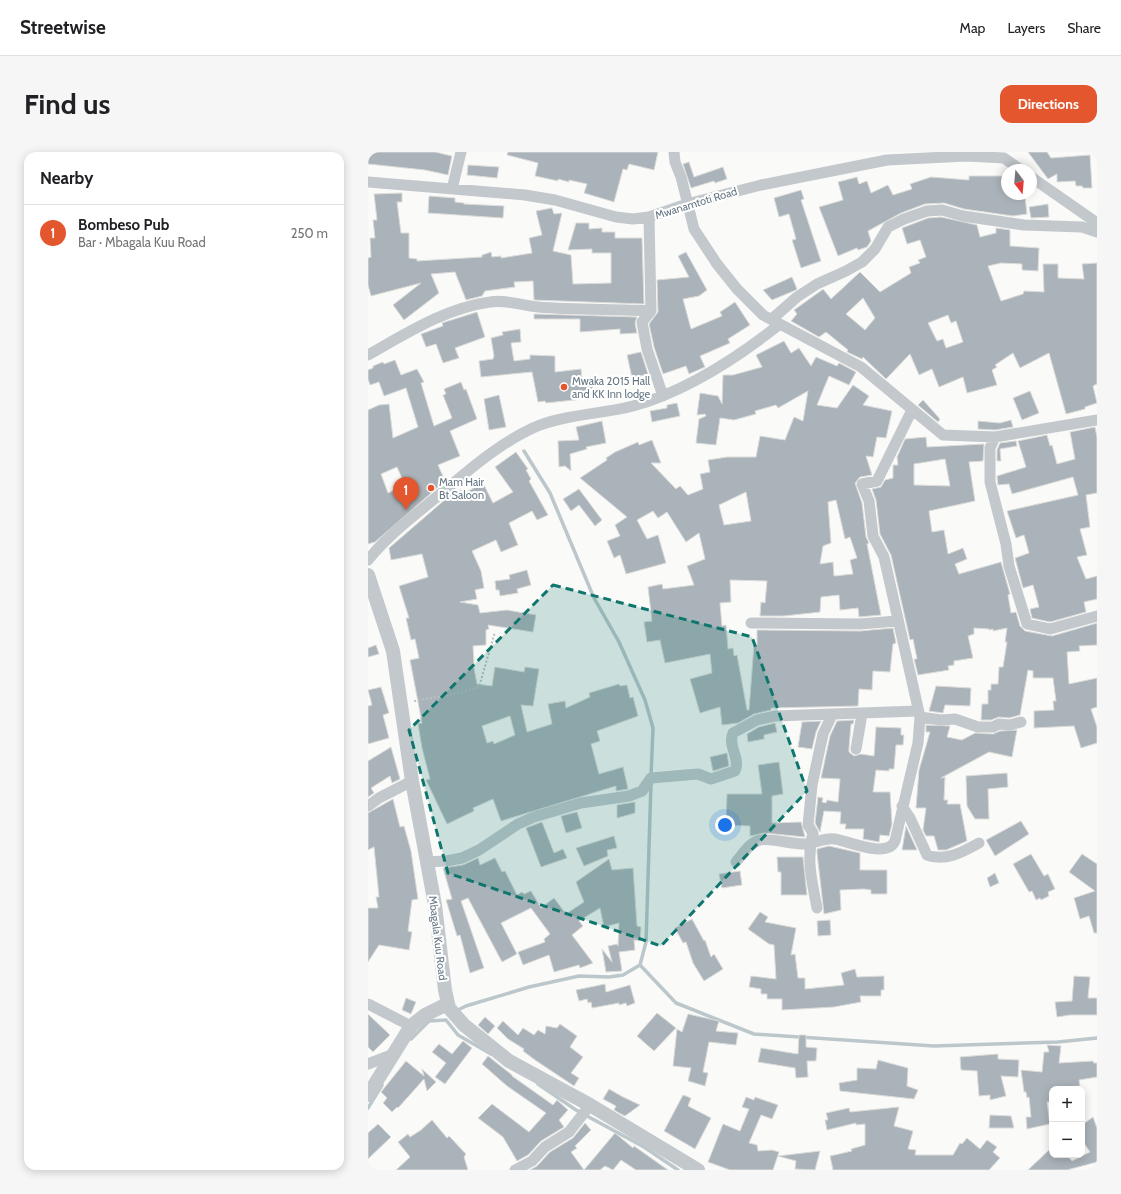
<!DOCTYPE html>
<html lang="en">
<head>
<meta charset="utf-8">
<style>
	body { margin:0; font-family:Cabin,sans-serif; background:#f6f6f6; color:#202124 }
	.controls { position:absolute; right:12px; bottom:12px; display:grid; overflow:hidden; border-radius:8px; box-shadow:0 2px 10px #0003 }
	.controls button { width:36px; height:36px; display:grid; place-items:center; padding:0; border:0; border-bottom:1px solid #e0e0e0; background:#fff; color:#202124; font:20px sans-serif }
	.compass { position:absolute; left:633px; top:12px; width:36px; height:36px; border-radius:50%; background:#fff; box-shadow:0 2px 10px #0003; rotate:164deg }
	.you { position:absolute; left:357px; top:673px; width:14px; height:14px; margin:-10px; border:3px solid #fff; border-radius:50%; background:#1a73e8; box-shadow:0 0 0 6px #1a73e833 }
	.badge { display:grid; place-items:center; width:26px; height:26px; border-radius:50%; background:#e4572e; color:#fff; font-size:13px; font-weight:700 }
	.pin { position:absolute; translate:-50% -33px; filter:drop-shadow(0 1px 2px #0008) }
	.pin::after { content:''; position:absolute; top:21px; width:14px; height:12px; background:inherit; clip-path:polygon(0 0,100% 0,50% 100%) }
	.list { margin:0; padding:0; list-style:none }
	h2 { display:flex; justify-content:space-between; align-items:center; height:52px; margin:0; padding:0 16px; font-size:17px }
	h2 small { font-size:13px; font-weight:400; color:#757577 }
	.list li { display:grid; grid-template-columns:26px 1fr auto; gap:12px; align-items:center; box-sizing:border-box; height:56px; padding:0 16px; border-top:1px solid #e0e0e0 }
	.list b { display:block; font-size:15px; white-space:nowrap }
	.list p { margin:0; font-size:13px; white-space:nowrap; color:#757577 }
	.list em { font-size:13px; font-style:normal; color:#757577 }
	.map { position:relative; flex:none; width:729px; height:1018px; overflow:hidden; border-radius:12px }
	header { display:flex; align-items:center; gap:24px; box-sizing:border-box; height:56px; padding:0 20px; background:#fff; border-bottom:1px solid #e0e0e0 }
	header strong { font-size:19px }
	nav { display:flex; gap:22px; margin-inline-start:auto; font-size:14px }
	.intro { display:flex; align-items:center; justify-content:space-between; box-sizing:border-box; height:96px; padding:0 24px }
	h1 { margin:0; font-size:28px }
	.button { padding:10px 18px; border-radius:12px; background:#e4572e; color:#fff; font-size:14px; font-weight:700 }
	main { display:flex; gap:24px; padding:0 24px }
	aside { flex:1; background:#fff; border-radius:12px; box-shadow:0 2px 10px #0003 }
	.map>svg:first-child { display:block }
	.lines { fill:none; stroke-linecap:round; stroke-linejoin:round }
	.stream { stroke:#bbc7cb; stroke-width:3.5 }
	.building { fill:#aab3b9; stroke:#dcdcda; fill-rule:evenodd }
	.path { stroke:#bbbfc2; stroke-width:2; stroke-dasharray:2 2; stroke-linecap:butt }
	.minor { stroke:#c3c8cc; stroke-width:11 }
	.tertiary { stroke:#c3c8cc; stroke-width:14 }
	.marked { fill:#0f766e; fill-opacity:0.2; stroke:#0f766e; stroke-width:3; stroke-dasharray:8 5; stroke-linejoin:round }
	.poi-dot { fill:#e4572e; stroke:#fff; stroke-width:1.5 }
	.labels { text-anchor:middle; stroke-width:4; stroke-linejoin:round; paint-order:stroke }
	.street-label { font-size:11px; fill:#657683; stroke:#fff }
	.poi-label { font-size:11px; fill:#657683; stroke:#fff; text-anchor:start }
</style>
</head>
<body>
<header>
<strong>Streetwise</strong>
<nav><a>Map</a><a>Layers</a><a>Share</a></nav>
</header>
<div class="intro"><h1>Find us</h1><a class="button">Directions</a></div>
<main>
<aside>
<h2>Nearby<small></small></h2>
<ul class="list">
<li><span class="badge">1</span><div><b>Bombeso Pub</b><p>Bar · Mbagala Kuu Road</p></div><em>250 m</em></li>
</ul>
</aside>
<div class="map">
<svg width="729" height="1018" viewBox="0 0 729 1018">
	<rect width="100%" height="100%" fill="#fafaf8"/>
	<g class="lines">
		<path class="stream" d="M156,299L182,341L226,446L251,490L277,548L285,576L283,625
			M283,631L278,790L272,813L308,851L386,882L566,894L690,890L729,886
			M88,859L98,854L161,835L211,824L241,825L255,823L272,813
			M43,887L61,869L78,868L90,883L123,902
			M170,932L208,958L276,995L310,1018
			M0,956L14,933"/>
	</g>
	<path class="building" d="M0,0H67L84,4L80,23L57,18L0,12Z
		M140,0H290L286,18L261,12L259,18L255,17L246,50L216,41L219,32L201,28V30L190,27V29L167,24L170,11L139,3Z
		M660,0H679L683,6L722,3L724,36H715L714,34H708L707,29L689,30V22L680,27Z
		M321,10L326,25L355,15L359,27L347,31L346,29L323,36L315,12Z
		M100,13L131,15L129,26L99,23Z
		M601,24H635V37H639V42H645V46L657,44L659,62L645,64L596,57L576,51L557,52L533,61L500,79L503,89L499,95L490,98L489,96L470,104L451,55L475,48L470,30L489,25L491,32L499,29L503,41L520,33L525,43L544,37L542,32L563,25L601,28Z
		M433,38L436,47L433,48L453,109L433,116L424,88L428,87L421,62L411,65L406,46Z
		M34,41V50H29L33,81H41V106L49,107V109L114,105V103L123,100L124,105L133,104V106L164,101L161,86L174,83L168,59L184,56L186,62L194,61L185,99L203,103L205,132L243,131V101H224V97L200,98L208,71H221V77L234,76V80H247V86H274L276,152L166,148L165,129L146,130L147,135L117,139L114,144L98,148L87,120L63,122L71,141L36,168L25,153L53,131L3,144L0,133V106L3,105L2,86H7L5,68H9L6,42Z
		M61,44L87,46V50L96,51V52L136,54L135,66L60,61Z
		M680,52L681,65L663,66L661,55Z
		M573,65L609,73L612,85L628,81V76L642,78V94L671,96L670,119L654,118V112L633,111L620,114L633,149L655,142L656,139L676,140L675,112H690V126L716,127L714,112L729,111V232L725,234L729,251L717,255V257L698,262L681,201L652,216L645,201L627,213L629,215L624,218L629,233L599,241L595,225L571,235L564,217L551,223L542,202L518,227L495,205L494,207L479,200L480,198L458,180L451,185L423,169L429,162L426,158L454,138L455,137L463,147L492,120L512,140L543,121L541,115L552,111L550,108L558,105L552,88L539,92L534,76L560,66ZM495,146L507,166L497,178L478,162ZM580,163L583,171L588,169L595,190L578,196L575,187L569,189L560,171Z
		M318,100L339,138L331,144L315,147L323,177L354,164L352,160L367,150L382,173L360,187L362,191L332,204L337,215L321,222L318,214L295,222L286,195L281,172L290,160L289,128L321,125L310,104Z
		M424,125L429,137L428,138L404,148L395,138Z
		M109,160L117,185L87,196L91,206L75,211L68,192L58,195L53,182L75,174L74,171L77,170Z
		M166,162L269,165L267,171L269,181L252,182V177L212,180V167H166Z
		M152,177L153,190L143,191L146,209L162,207V203L187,204V220L213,217L214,227L224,226L225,246L178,251L177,249L170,250L164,220L113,225L111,209L125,207L126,204L123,186L135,183L134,180Z
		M416,189L423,201L431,196L443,214L448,205L469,214L471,211L488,220L481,233L461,224L449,253L469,256L485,233L501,244L495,253L524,259L518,286L509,285L505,305L498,304L504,323L492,325L487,331L494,351L498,385L501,391L499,392L513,463L491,465L490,456L472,458L471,443L453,445L452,460L416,464H392L393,450L397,451L399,429L362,428L363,450L352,451L354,474L358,473L360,497L365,496L366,504L369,503L379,558H381L386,493H389V478L492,479L525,476L528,491L525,492L522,520L505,519L504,538L491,537L490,554L403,556V558L386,562L370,571L354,573L352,555L332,561L322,527L344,521L342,502L297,511L292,488L279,490L276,470L284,469L280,435L294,432L295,437L326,433L319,414L337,407L331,381L318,390L299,360L290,366L285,359L269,368L279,387L290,383L298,411L258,422L252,403L246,406L239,389L252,384L247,373L259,365L212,326L239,308L238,306L247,300L270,290L271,293L284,288L293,311H283L308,337L312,334L320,343L335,337L332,322L342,320L340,308L359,305H388L392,284L417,288L426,265L435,269L440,239L410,256L408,253L387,259L388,262L366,268L352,266L348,293L328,291L331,267L338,264L337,262L329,263L332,241L350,244L354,252L355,223H365L394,215L388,203ZM378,340L383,369L356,373L351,353ZM468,348L477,387L482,385L489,406L482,408L485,422L466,424L465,410L452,412L455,394L463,391L460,350Z
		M273,200L280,222L264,226L259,203Z
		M27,208L33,223L49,217L56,230L53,231L66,274L84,266L75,243L78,242L76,237L93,230L96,238L98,237L109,267L82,279L92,304L70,313L77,329L7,390L0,392V258L11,253L21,252L25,286L50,275L38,236L16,244L11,230L2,233L0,227V218L5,216V214L15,210L16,212ZM29,315L37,333L20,341L13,322Z
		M662,239L671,261L654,268L645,246Z
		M131,243L138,275L121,278L116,247Z
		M555,248L572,267L570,270L550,253Z
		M309,251L312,264L284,270L282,259L299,256V253Z
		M643,268L645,275L627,278L610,277V269L632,271Z
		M234,269L238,291L218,295L219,297L202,302L203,319L197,314L191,315L190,289L211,288L208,275Z
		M727,275L729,285V341L718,343L722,375L712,377L719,403L709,405L718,427L729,424V447L716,450L718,460L682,470L664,466L662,457L671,455L665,433L655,436L647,406L661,401L656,383L648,386L639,359L710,343L705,325L644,342L641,332L630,333L629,324L658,315L650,289L679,283L682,294L684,293L689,312L707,307L702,280Z
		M558,285L559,295L616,292L615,309L601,310L607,349L561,359L564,380L576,378L580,402L595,396L599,407L587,412L591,422L633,410L642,442L640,443L643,461L648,460L652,474L657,479L684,484L729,471V493L711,494L712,499L699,500L701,532L729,526V555L723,557L729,575V591L713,596L706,574L666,576V559L686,558L685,549H688L685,526H665V519L660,518L652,563L641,566L631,565L623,568H613L614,552H620V538H623V532H630L631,515H635L639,490H637L639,476L625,479V477L621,478V477L606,476V482L600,484L605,506L586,509V513L580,514L581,518L550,523L546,507H549L545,487L542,488L523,403L512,382L508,348L504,337L513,335L517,328L525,326V313H530L529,305L537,287ZM577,307L582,334L546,333V312Z
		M648,289L649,294L632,297L633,309H629V298L632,291Z
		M148,300L160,317L158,318L163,327L161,329L180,363L169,368L164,359L141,371L150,393L133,400L128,388L104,399L113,419L116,436L107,438L109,447L92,450L110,453L112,461L139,458L168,463L165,480L120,473L121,477L118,478V493L105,494L106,511H105L109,532L124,534L127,515L156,520L157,515L171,517L165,554L153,553L159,580L184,572L180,552L197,549L198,556L222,545L221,541L251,532L252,534L259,533L262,546L265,545L270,564L229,579L232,589L223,592L231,622L255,615L260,637L248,639V634L133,669L125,647L105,656L106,659L79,672L58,628L62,627L54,596L50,572L54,571L42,508L51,506L47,487L43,488L38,466H41L31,434L60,425L54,402L23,408L21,396L87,339L88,341L93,338L95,342L115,331L125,351L145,340L127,315ZM142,564L147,583L126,592L125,589L119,591L114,574Z
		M211,337L234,368L227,374L211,353L203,359L195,347Z
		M159,418L163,433L149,437L150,441L132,444L131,438H128L127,429L142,427L141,423Z
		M8,493L11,502L0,505V496Z
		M568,534L603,536L602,554L577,553L575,561L561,559Z
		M13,535L21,561L15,563L21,586L0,592V554L4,553L0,538Z
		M486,568L485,572H483L481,596V600L486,604L493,602L506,604L508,575L533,576V583H536L535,593H528L526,617H521V619L508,618L505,640H522L524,672L521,684L512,683L511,690L495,687L496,677H477L478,672H472L473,660L456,659L452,680L447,671L450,645L455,646L454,650L458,651L459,648L470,650L472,627L453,626L462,584L469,569Z
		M453,569L448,580L444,597L430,595L434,570Z
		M407,571L409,580L396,583V587L380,590L379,582L391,575Z
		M558,573L582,574L579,585L594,588L607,581L625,582L632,579L649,578L644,605L621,600L573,626L577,625L576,648H580L579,652H592L599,689L578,698H570L566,684H558L555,678L558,656H548L551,618L562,580H558Z
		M23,595L32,627L24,631L22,624L3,636L6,641L0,645V609Z
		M359,601L361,614L345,619L342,605Z
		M411,610L415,642L404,644V671L433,670L437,685L396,681L382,684V674L358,673L359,642H394L390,613Z
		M639,621L640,635L620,637L621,667H607L599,654L598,624Z
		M25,647L32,675L36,674L43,699L50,747L44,748L40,779L44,780L41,798L11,793L0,810V756H10L8,745H11L6,695L0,698V661Z
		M267,650V661L249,666V653Z
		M209,660L214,676L198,681L193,664Z
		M653,669L661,682L627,704L618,688Z
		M174,670L186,701L195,697L199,706L173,715L158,676Z
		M538,674L549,698H534Z
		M246,684L249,696L239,698L240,704L216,714L208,696Z
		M461,694L492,701V718H519V742H503V738L496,737L472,738L473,758L456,762L449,701V697Z
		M663,702L676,724L680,722L687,737L680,740L681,744L673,748L672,746L668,748L664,739L661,740L645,712Z
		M714,702L729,712V781H726L721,764L712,767L706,746L727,739L701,720Z
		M409,705H435L439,743H413V720H410Z
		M110,706L112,713L127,706L134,720L137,719L149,743L154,740L156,742L163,739L173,756L186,746L198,762L216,750L208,730L241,707L244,718L265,716L269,774L273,775L272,789L266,788L267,798L251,800L254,819L238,820L234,797L244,810L240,794L249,792L250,794L251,771L236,775L232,756L211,769L215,774L204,783L225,811L212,816L211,813L186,820L181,803L155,813L150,800L177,790L176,787L182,782L163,756L133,771L149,802L134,810L100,746L93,749L116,816L102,821L92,783L89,784L78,748L84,747L75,716L95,713Z
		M372,719L374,733L354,736L351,722Z
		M627,721L631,731L622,735L619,726Z
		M392,760L400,765L397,770L428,776L423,803L427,802L430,826H437V837L476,833L473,821L487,817L489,825L516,824V838H513V844H492L493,850L466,855L414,858V847H399V842H393V837L381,835L383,824L408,827L406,793L401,792L380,777Z
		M324,767L336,789L337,788L343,805L346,802L355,817L336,829L325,811L318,790L315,791L307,776Z
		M462,768L463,783L450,784L449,769Z
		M706,824L722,825L720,846H729V863H702L689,865L687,850L704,849Z
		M237,832L238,840L262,833L267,851L259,854L258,851L251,853V851L224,856L223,850L220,851L219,847L211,849L208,838Z
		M38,846L48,850L43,862L34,858Z
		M289,861L308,876L286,899L269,884Z
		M0,862L22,883L5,900L0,895Z
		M320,862L351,869L348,879L370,881L368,893L341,890L335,920L340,921L337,934L320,929L323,916L305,914L309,877L314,880Z
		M117,865L127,874L120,882L110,873Z
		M135,869L150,883L155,876L166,883L170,878L177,882L178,874L189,876L192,872L209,884L202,895L215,905L203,921L211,926L206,934L167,908L155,899L156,897L140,887L129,876Z
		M431,883H438V895L449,896L448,909H439L440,925L428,926L427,916L390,910L393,896L430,902Z
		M95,889L104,896L77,932L67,925L78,911L64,900L71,892L84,902Z
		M679,893L693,894L691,911L725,909L726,911H729V925L711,928L712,934L684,937V950H679L682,972L659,977L658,965H663L661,945L659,946L658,940H656L653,918L674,920L676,900H681Z
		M630,902V907L651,908L650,925L633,924L638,944L622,948V943L611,944L609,919L593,918L592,905Z
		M120,904L144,923V924L185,953L189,948L200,958L191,968L196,975L173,989L160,1003L149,1009L135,985L110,966L124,952L161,980L178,961L139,934L114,912Z
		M510,908L540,916L539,934L550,938L546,947L472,939L471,931L489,928V916L508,917Z
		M38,909L56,924L54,917L68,930L59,939L56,927L30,956L29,955L24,960L15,951L19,946L13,940Z
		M241,937L255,945L272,953L257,964L253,962L246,958L248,954L235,947Z
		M315,943L323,946L320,954L343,966L327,997L296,979Z
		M378,945L386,948L387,945L410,953L404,967L393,963L381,991L389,993L390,999L404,998L411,1000L405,1018H362L340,1010L355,972L372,979L381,957L374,955Z
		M531,955L526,974L545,979L540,997L548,998L547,1003H585L592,991L594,992L599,986L612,997L619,988L629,995L625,1000L632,1006L621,1018H465L462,1004L484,999L483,997L497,993V972L488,973V971L459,978L457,968H460L458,961L481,956L482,960Z
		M622,963L643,964L646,976H621Z
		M725,965L729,976V1010L699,1018H660L683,996V1003H699L704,1009L722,1000L714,988V973Z
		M64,968L79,986L81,984L98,1002L96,1005L100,1018H28L42,1005L30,990L40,982L42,985L53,978Z
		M217,971L223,978L207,994L209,996L203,1000L216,1018H162L169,1014L182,1000L205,986Z
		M10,972L23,985L0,1007V981Z
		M247,981L265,996L266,994L300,1018H268L253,1008L245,1018L237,1014L232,1018H216Z
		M452,999L447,1018L427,1017L428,1009L410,1004Z"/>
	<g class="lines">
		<path class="path" d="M46,549L91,541L111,535L127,480"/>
		<path class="minor" d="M306,0L307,10L313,25L326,77L349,112L369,137L395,163L493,215L575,283L627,285L729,268
			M663,25L729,71
			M0,30L157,43L187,48L248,65L265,67L281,65L319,52L393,33L519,8L599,4L636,6L653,18
			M84,37L93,0
			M281,65L283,159L274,170L279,197L295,244
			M404,167L429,145L449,132L478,119L494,110L507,97L520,75L536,67L559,59L574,58L595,64L656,73L714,75L729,80
			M0,203C39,181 78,156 122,150C139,147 154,154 170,155C208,158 245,157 283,159
			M627,285L622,296V330L638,392L641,414L659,472L682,477L729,464
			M0,408C20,383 47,363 71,343C100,319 130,292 165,276C192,263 235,262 265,254C319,239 369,206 412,172
			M383,471L492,472L529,469
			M552,565L573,568L587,567L610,575H625L631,572L642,573L653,570
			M488,597L494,562
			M0,654L11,646L44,629
			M534,654L542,666L559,703C577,710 595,700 611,691
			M58,710L78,709L94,706L111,698L150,672L166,665L213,651L261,644L274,639L283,626L330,622L343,627L367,619C373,606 359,594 365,581L389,568L407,564L550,559
			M368,710C374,703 382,690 392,688C400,686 425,692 435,692C445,693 455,685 467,687C480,689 519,707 527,689L550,591L552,565L516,405L505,384L501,349L494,332L509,329L544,258
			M449,756C444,729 438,708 445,681L440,673L444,633L455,582L464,563
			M0,852L43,874
			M0,912L26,902
			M147,1018L164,1009L177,995L201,980L222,953"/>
		<path class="tertiary" d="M0,423L25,499L44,629L67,753L77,838L81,856L96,873L141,909L222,953L330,1018
			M0,943L43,874L57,863L79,852"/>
	</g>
	<path class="marked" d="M185,433L384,485L439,639L293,794L80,721L41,578Z"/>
	<g class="poi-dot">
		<circle cx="196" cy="235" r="4"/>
		<circle cx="63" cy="336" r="4"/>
	</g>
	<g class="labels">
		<g class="street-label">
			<text transform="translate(328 51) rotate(-17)" y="4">Mwanamtoti Road</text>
			<text transform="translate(70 786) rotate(83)" y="4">Mbagala Kuu Road</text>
		</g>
		<g class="poi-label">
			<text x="204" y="233">Mwaka 2015 Hall<tspan x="204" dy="13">and KK Inn lodge</tspan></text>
			<text x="71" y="334">Mam Hair<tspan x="71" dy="13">Bt Saloon</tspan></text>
		</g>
	</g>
</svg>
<div class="controls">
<button>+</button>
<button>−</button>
</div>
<svg class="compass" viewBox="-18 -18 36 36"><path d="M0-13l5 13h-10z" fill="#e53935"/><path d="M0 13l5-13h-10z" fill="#757577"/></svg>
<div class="you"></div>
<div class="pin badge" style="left:38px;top:358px">1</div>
</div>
</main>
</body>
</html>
